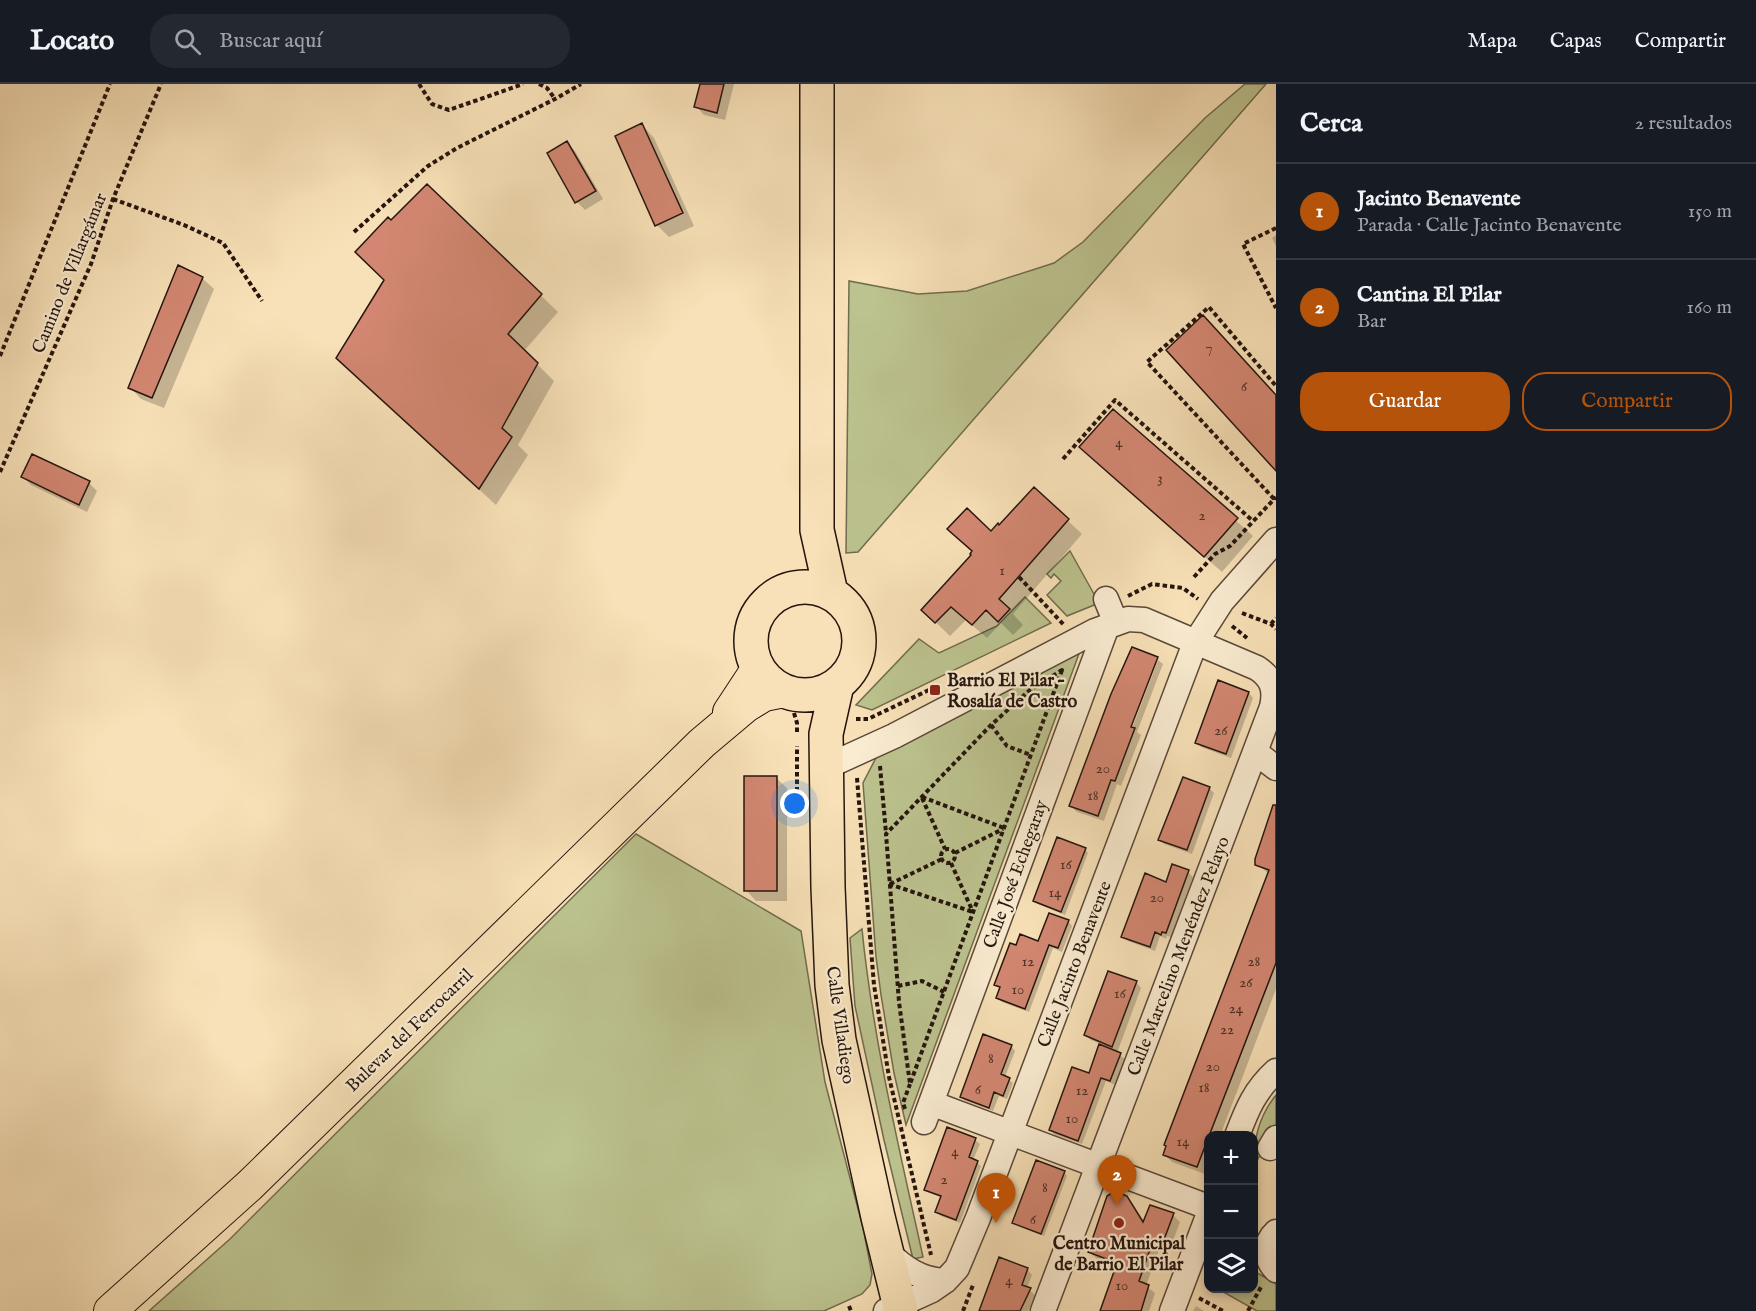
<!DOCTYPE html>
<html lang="es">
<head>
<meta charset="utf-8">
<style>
	body { margin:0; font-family:"IM FELL English",serif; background:#242831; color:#f1f3f6 }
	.controls { position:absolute; right:18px; bottom:18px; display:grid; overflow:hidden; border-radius:12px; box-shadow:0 3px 9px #0003 }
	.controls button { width:54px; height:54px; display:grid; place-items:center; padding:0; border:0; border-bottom:2px solid #363941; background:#171b24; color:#f1f3f6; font:30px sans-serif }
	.you { position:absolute; left:795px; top:720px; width:21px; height:21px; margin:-15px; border:4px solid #fff; border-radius:50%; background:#1a73e8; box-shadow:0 0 0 9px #1a73e833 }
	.badge { display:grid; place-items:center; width:39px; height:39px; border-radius:50%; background:#b45309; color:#fff; font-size:20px; font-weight:700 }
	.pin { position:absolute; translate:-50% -50px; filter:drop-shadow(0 2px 3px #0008) }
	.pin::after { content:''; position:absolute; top:32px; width:21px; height:18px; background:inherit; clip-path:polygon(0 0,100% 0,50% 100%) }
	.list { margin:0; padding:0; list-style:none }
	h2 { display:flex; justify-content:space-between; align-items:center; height:78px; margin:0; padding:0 24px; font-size:26px }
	h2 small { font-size:20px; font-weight:400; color:#9ea1a6 }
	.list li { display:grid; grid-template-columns:39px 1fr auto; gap:18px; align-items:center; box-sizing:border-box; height:96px; padding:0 24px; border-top:2px solid #363941 }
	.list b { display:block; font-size:22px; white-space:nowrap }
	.list p { margin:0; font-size:20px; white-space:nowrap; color:#9ea1a6 }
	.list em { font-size:20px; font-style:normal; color:#9ea1a6 }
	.actions { display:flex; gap:12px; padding:18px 24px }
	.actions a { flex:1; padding:14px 0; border:2px solid #b45309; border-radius:24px; text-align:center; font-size:21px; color:#b45309 }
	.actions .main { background:#b45309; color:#fff }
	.icon { flex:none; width:33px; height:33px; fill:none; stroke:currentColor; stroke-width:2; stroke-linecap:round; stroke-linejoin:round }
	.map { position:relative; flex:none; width:1276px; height:1227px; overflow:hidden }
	header { display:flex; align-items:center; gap:36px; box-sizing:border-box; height:84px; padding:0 30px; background:#171b24; border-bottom:2px solid #363941 }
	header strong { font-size:28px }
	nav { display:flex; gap:33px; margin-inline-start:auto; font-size:21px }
	.search { width:420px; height:54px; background:#242831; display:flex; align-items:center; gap:15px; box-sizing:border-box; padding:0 21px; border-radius:24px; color:#9ea1a6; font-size:22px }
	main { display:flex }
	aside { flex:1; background:#171b24 }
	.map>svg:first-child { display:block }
	.green { fill:#bcc38f; stroke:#706c4e; stroke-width:1.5 }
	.shadow { fill:#0003 }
	.building { fill:#d38772; stroke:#25150e; stroke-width:1.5 }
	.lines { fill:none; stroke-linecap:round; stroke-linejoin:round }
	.minor-casing { stroke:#5a4838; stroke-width:27 }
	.major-casing { stroke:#25150e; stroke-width:34 }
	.highway-casing { stroke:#25150e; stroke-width:36 }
	.path { stroke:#25150e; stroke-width:4; stroke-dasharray:4.5 3; stroke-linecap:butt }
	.minor { stroke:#faecd1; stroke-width:24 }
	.major { stroke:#f8e1b8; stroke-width:32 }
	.highway { stroke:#f8e1b8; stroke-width:33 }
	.poi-dot { fill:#8f2418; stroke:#faecd1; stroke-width:2 }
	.labels { text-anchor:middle; stroke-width:4.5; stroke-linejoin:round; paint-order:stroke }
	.number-label { font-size:15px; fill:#503227 }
	.street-label { font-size:18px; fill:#25150e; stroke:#faecd1 }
	.poi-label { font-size:18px; font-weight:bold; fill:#25150e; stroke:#faecd1; text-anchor:start }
</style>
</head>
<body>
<header>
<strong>Locato</strong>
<div class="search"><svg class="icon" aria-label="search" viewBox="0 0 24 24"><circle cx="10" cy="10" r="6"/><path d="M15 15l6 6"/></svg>Buscar aquí</div>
<nav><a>Mapa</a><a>Capas</a><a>Compartir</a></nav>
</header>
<main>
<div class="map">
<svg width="1276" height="1227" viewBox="0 0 1276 1227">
	<rect width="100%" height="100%" fill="#f8e1b8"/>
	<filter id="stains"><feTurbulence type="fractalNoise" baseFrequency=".00333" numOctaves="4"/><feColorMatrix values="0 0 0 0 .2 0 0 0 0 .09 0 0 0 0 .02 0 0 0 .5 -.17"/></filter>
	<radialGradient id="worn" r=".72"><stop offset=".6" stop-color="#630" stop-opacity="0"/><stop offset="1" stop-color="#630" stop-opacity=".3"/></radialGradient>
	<path class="green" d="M1245,0H1266L858,468L846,469L849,197L918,210L967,207L1054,179L1083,158L1205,34Z
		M1070,467L1099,519L1067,532L1047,511L1061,497L1054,490L1051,494L1047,490Z
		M1025,513L1051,539L872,626L856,621L919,555L939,569L997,542Z
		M1080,567L906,1041L894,989L881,911L876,873L863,699L880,666Z
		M636,750L801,847L825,998L863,1144L872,1190L870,1201L862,1210L824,1227H149L230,1155Z
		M862,845C873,956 899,1064 923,1173L913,1175L884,1056L855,922L850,854Z
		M1276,1011V1042L1254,1082C1253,1055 1259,1032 1276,1011Z
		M1254,1187L1276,1200V1227H1257L1218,1205L1254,1204Z"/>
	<path class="shadow" d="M702,0H734L725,36L704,31L696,22Z
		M642,41L654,54L694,142L669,153L657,141Z
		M567,59L575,67L603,115L585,126L577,118Z
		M427,102L558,228L524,267L554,297L518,361L528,371L496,421L355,291L386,197L391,138Z
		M1276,151V162L1272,154Z
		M202,194L214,205L164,324L141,315L130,303Z
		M1113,327L1253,452L1222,488L1098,380Z
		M23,393L89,399L97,407L87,428L31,401Z
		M1034,405L1082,450L1013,530L1023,541L1013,551L1001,539L987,554L966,536L950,552L923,526L991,449L1000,443Z
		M1133,565L1158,575H1155L1127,649L1130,650L1158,576L1163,580L1137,648L1141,651L1121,702L1117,700L1104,737L1077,728L1071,722L1112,611Z
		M1219,598L1249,609L1253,614L1231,674L1201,663L1197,658Z
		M776,694L787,704V817H756L746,806Z
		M1209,704L1214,709L1192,770L1164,760L1160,756Z
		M1268,750L1276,753V905L1220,1052H1208V1081L1205,1090L1172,1078L1164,1070L1269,790L1257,780Z
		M1085,765L1088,769L1065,831L1038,820L1035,817Z
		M1188,788L1193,793L1171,853L1167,852L1166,855L1160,852L1155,867L1128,857L1123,852Z
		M1068,837L1072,842L1062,868L1053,864L1029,928L1002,918L998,914L1001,905L996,900L1039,859Z
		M1136,898L1141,904L1117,969L1125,975L1115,1001L1106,997L1082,1060L1055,1051L1051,1046L1090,991L1101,960L1091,956L1086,951Z
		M1011,962L1015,967L1005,993L1013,999L1007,1015L999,1012L993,1027L966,1017L961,1013Z
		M948,1045L975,1056L980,1060L973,1076L981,1082L960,1139L941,1132L937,1128L942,1114L930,1109L926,1105Z
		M1064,1088L1067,1092L1044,1152L1018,1142L1014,1138Z
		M1126,1113L1133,1120L1145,1139L1173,1131L1180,1138L1169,1167L1160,1163L1146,1202L1155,1209L1149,1227H1101L1117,1182L1097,1175L1090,1168Z
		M1027,1185L1032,1191L1027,1204L1035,1211L1028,1227H980Z
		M1196,1222L1204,1227H1193Z"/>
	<path class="building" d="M700,0H724L717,29L694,23Z
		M642,39L683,129L655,142L615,52Z
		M567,57L596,107L575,119L547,69Z
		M427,100L542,210L508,250L538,279L502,344L512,353L479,405L336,274L384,196L355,168L388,133L391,136Z
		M178,181L203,193L152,314L128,304Z
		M1203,231L1276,311V387L1166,266Z
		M1113,325L1238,434L1204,473L1079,363Z
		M32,370L90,397L79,421L21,393Z
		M1034,403L1069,435L999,515L1010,525L998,538L986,526L972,541L951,523L935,539L921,526L971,471L970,470L972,467L947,445L967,424L991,447L998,439L999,441Z
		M1132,563L1158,573L1131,643L1135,644L1115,697L1111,696L1098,732L1069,722L1111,610Z
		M1218,596L1249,608L1226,670L1195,659Z
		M744,692H777V807H744Z
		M1183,693L1210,703L1187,766L1158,756Z
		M1273,721H1276V879L1197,1083L1163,1071L1166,1062L1164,1061L1269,786L1255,781V775Z
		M1057,753L1086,764L1061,828L1033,817Z
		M1172,780L1189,786L1166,849L1162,848L1161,851L1155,848L1150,863L1121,853L1145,789L1166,798Z
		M1049,829L1069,836L1058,864L1049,861L1025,925L996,914L1000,903L994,901L1010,859L1016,861L1020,850L1038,857Z
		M1108,887L1137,897L1112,963L1084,951Z
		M983,950L1012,961L1001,990L1010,994L1003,1012L994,1008L989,1024L960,1013Z
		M1099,960L1121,969L1110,997L1101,994L1078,1057L1049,1046L1072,983L1089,989Z
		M947,1043L976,1054L969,1073L978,1077L956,1136L935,1128L941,1112L924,1106Z
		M1036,1076L1065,1087L1041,1150L1012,1139Z
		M1115,1107L1127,1112L1143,1138L1150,1121L1174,1129L1162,1161L1153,1157L1139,1197L1149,1201L1141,1227H1100L1117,1179L1088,1168L1107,1112Z
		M999,1173L1028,1184L1022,1201L1031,1204L1020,1227H979Z"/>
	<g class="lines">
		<defs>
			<path id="minor" d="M1106,515L1116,539
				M1255,668L1276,684
				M826,683L894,652L1095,547L1128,535L1144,536L1257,584C1272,594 1276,605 1272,623L1043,1227
				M931,1019L1208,1123
				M924,1038L1107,542
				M1237,1052C1247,1025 1255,1006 1276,987
				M1270,1064L1276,1054
				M1276,1148C1264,1159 1265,1175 1276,1186
				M886,1167C904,1184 920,1196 945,1197
				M886,1227L932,1206L945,1197L957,1184L978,1134L1195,559L1222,517L1276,456
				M1172,1227L1208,1132"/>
			<path id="major" d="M729,628L758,584
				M110,1227L249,1102L702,659L746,622L764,611L784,607"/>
			<path id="highway" d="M817,0V446L831,509
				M751 557a54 54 0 1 1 108 0a54 54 0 1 1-108 0Z
				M837,601L826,650L828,803L832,901L839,956L878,1133L901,1227"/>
		</defs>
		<use href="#minor" class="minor-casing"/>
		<use href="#major" class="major-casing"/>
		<use href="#highway" class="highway-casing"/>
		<path class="path" d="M419,0L432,20L449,26L523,0
			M539,0L547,4L555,15
			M113,115L184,141L223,159L262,217
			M1276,144L1243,160L1276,224
			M354,148L428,82L457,64L555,15L581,0
			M0,272L110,0
			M1063,375L1115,316L1253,437
			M0,388L91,180L113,115L161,0
			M1274,415L1147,278L1209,223L1276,302
			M1019,493L1064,541
			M1194,493L1215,470L1230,462L1276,413
			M1128,512L1152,500L1183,504L1198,515
			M1242,529L1271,540L1276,545
			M1271,540L1276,534
			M1232,542L1247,554
			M1062,586L910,1000L899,918L886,750L991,641L1030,606Z
			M794,629L797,639V651
			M856,635H868L931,605
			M991,641L1007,662L1031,671
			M880,682L886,749
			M857,694L874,901L889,993L931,1171
			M922,713L1004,744
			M922,714L945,765
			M797,715V662
			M941 772a7 7 0 1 1 14 0a7 7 0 1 1-14 0Z
			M955,769L1003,745
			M951,779L973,828
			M889,800L973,828
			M890,800L942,775
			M898,902L922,897L944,908
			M905,1025L903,1019L910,1000
			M1199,1214L1223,1227
			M849,1222L851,1227
			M963,1227L973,1201
			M1248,1227L1262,1201"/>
		<use href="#minor" class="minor"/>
		<use href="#major" class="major"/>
		<use href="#highway" class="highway"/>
	</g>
	<g class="poi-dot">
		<rect x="929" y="600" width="12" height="12" rx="3"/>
		<circle cx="1119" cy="1139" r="6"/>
	</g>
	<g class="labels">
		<g class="number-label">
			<text x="1209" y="268">7</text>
			<text x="1244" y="307">6</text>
			<text x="1119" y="363">4</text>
			<text x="1160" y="399">3</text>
			<text x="1202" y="436">2</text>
			<text x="1002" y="491">1</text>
			<text x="1221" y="651">26</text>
			<text x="1103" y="689">20</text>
			<text x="1093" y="716">18</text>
			<text x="1066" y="785">16</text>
			<text x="1055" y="813">14</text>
			<text x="1157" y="818">20</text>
			<text x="1028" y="882">12</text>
			<text x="1254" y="882">28</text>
			<text x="1246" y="903">26</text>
			<text x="1018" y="910">10</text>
			<text x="1120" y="914">16</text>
			<text x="1236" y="929">24</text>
			<text x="1227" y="950">22</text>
			<text x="991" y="979">8</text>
			<text x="1213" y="987">20</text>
			<text x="1204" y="1008">18</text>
			<text x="978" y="1010">6</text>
			<text x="1082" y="1011">12</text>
			<text x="1072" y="1039">10</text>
			<text x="1183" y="1062">14</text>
			<text x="955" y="1072">4</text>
			<text x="944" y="1100">2</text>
			<text x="1045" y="1108">8</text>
			<text x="1033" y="1140">6</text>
			<text x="1009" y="1201">4</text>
			<text x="1122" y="1206">10</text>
		</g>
		<g class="street-label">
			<text transform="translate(69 189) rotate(-68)" y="6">Camino de Villargámar</text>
			<text transform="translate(1015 790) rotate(-70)" y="6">Calle José Echegaray</text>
			<text transform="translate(1178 872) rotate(-69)" y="6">Calle Marcelino Menéndez Pelayo</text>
			<text transform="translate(1074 880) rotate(-69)" y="6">Calle Jacinto Benavente</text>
			<text transform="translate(841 941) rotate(82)" y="6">Calle Villadiego</text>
			<text transform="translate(409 946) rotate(-44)" y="6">Bulevar del Ferrocarril</text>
		</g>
		<g class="poi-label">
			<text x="947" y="602">Barrio El Pilar –<tspan x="947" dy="21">Rosalía de Castro</tspan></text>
			<text x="1119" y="1165" text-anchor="middle">Centro Municipal<tspan x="1119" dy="21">de Barrio El Pilar</tspan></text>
		</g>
	</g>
	<rect width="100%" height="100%" filter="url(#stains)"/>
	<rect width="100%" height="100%" fill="url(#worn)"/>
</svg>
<div class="controls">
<button>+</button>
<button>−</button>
<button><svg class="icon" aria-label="layers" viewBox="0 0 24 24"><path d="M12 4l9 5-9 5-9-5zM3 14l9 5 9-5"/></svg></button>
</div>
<div class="you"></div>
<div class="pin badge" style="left:996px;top:1139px">1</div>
<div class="pin badge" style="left:1117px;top:1121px">2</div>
</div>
<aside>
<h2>Cerca<small>2 resultados</small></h2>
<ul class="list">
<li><span class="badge">1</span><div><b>Jacinto Benavente</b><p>Parada · Calle Jacinto Benavente</p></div><em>150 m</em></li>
<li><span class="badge">2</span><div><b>Cantina El Pilar</b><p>Bar</p></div><em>160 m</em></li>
</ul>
<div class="actions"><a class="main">Guardar</a><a>Compartir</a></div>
</aside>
</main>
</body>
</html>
